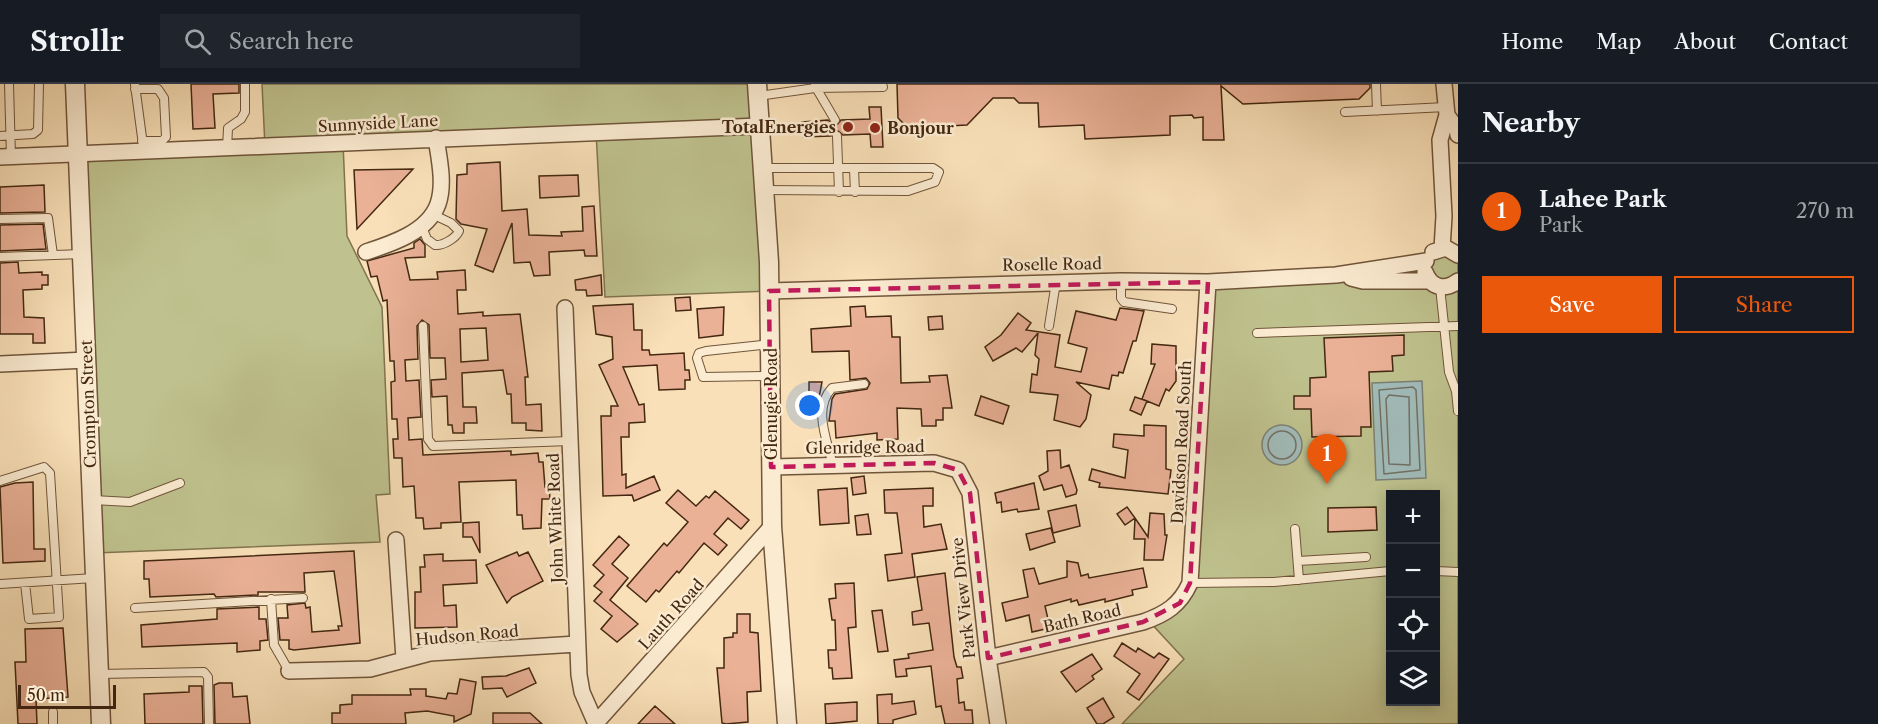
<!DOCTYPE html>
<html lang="en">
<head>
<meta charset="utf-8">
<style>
	body { margin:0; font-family:"Libre Caslon Text",serif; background:#20242c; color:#f1f3f6 }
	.controls { position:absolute; right:18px; bottom:18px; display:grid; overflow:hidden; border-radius:0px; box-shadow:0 3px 15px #0003 }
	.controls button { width:54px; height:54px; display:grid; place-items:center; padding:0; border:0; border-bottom:2px solid #363941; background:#171b24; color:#f1f3f6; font:30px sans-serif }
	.scale { position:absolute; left:18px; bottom:15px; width:98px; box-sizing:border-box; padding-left:6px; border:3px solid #432710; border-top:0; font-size:16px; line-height:21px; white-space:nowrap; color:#432710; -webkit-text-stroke:4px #fbebd1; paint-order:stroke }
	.you { position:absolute; left:810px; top:322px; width:21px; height:21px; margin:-15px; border:4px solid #fff; border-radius:50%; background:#1a73e8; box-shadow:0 0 0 9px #1a73e833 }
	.badge { display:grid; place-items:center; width:39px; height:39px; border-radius:50%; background:#ea580c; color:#fff; font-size:20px; font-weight:700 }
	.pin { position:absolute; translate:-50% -50px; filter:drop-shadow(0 2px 3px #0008) }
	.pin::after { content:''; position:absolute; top:32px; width:21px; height:18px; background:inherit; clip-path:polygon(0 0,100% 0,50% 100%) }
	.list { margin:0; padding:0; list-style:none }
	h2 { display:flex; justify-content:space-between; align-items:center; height:78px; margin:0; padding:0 24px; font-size:26px }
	h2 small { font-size:20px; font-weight:400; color:#9ea1a6 }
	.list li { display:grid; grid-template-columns:39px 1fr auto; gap:18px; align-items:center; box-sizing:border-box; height:96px; padding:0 24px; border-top:2px solid #363941 }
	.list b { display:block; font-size:22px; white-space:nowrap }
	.list p { margin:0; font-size:20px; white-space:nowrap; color:#9ea1a6 }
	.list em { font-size:20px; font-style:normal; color:#9ea1a6 }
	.actions { display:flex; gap:12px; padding:18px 24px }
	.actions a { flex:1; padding:14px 0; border:2px solid #ea580c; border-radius:0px; text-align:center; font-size:21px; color:#ea580c }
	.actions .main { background:#ea580c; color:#fff }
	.icon { flex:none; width:33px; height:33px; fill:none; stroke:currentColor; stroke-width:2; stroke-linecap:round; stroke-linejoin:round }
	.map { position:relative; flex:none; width:1458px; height:640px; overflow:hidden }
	header { display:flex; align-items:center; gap:36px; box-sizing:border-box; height:84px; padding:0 30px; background:#171b24; border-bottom:2px solid #363941 }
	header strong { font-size:28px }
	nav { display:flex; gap:33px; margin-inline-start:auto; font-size:21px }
	.search { width:420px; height:54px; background:#20242c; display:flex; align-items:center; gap:15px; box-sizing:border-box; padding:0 21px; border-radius:0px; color:#9ea1a6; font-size:22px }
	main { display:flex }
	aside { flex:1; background:#171b24 }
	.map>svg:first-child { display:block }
	.green { fill:#bfc28e; stroke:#81744f; stroke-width:1.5; fill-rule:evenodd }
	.water { fill:#a1bbb9; stroke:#7b8075; stroke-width:1.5 }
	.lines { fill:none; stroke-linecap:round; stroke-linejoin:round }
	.shore { stroke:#727164; stroke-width:1.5 }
	.building { fill:#eab197; stroke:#432710; stroke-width:1.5; fill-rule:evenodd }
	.service-casing { stroke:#70553a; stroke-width:10 }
	.minor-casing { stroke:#70553a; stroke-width:18 }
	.tertiary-casing { stroke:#70553a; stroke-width:21 }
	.service { stroke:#fbebd1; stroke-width:8 }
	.minor { stroke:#fbebd1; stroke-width:15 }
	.tertiary { stroke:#fbebd1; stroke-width:18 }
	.marked { fill:none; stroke:#c2185b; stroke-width:4.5; stroke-dasharray:12 8; stroke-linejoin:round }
	.poi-dot { fill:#8f2418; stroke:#fbebd1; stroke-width:2 }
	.labels { text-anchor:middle; stroke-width:5; stroke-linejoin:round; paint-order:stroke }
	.street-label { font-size:16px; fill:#432710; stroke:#fbebd1 }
	.poi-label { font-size:16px; font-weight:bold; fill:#432710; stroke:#fbebd1; text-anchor:end }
</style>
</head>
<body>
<header>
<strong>Strollr</strong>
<div class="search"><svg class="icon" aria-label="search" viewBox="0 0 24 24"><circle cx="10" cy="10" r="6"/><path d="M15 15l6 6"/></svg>Search here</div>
<nav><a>Home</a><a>Map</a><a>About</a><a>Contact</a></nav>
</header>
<main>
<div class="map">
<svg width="1458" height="640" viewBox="0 0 1458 640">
	<rect width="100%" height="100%" fill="#f9e0b8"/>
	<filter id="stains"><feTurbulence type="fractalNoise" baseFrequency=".00333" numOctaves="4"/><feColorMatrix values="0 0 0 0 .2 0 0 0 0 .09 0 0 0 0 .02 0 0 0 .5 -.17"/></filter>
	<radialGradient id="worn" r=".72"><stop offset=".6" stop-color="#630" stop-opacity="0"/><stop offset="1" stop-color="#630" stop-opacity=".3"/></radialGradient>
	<path class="green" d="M262,0H758L770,207L605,213L596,48L343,59L347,152L382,223L390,410L376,411L380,458L95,469L78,71L265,63Z
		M1458,170V640H1122L1184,575L1148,536L1190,498L1208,197L1424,186L1427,173ZM1390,410H1436V618H1390Z"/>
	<path class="water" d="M1422,297L1426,394L1376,396L1372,299Z
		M1262 361a20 20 0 1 1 40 0a20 20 0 1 1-40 0Z"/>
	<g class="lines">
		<path class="shore" d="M1413,303L1416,306L1420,386L1384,390L1379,306Z
			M1389,311L1409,313L1410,381L1389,380L1386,315Z
			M1268 361a14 14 0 1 1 28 0a14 14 0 1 1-28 0Z"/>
	</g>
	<path class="building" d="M191,0H239V9L213,10L215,44L193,45Z
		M897,0H1370V4L1359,15L1243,20L1221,2L1224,56H1203V33L1194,34L1192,31L1170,32V51L1085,55L1084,41L1039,43L1038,19H1019L1014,14H993L967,41L908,44L898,34Z
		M869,23H881L883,63H871L870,50L843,51L837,46L831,52L803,53L802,38L828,36L836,42L841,36L870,35Z
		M500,78L502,127L527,125L529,151L562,152L561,148L583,147L582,123L594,122L597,172H585L584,166L549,168L550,191L534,192L530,178L514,179L512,139L493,188L475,181L487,145L461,140L456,135L457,91L467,90V80Z
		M413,85L357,145L354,86Z
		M578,91L579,112L540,114L539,92Z
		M44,101L45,128L0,129V103Z
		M43,140L46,165L0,167V141Z
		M420,155L425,161V173L405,174L410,196L438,195L437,188L465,186L466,206H457L458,230L483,228V232L520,230L528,293H525L526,321L541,320L542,347L526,346V339H512L511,310H507L503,286L462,289L463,323H476L477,339H464V349H453L452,341H448L447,312L432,313L431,296L446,295L445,274H430L429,241L422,236L417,242L418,275L405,276L406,297L419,296L421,333L408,334L409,356L422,355L423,371L511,367V371L538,369L539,378H543L545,403H549L550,415H542L541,444L523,445L522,431H517L516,396L459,398L461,438L441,439V444L424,445L423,434H416L414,402L403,403L402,374H394L393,355H398L397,335H392L391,298L395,297L394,277H390L387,216L383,217L377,192L371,193L367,177L414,164V159ZM486,244L488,276L461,278L460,245Z
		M18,178L19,189L42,188V191H48V201H42V205L23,206L24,233L44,234L45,259H33V250H0V179Z
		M601,191L602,211L587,212L586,206H576L575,196Z
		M690,213L691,226L676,227L675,214Z
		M633,220L634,246H642V266H649L650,271L684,269L685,286H689L690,296H685V305L659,306L657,281L623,283L639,321L644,320L645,338L629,339V353H621L622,391L626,390V404L654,392L660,406L634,417L632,411L603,412L601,332H611V322H618L599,281L613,275L612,253L596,250L593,222Z
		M865,222L866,233L891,232L892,253H900L901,299L930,298L929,292L947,291L952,324H943V336H936V342H922L921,325L897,324L898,355L877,356V349L836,354L835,337H829L832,315L835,310L867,305L870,299L866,294L850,296L849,267L812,268L811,245L851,242L850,223Z
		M724,223L723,251L699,254L697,225Z
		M1120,224L1144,227L1136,257H1133L1123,289L1119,288L1118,292L1112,291L1109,305L1076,298L1091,311L1086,335L1080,343L1054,336L1058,311L1030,308L1032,290L1037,291L1039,275L1035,271L1038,249L1022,268L1016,264L993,277L985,263L1001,251L1018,229L1031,239L1026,246L1060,251L1055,283L1081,288L1087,264L1068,259L1076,227L1116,236Z
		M942,232L943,245L929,246L928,233Z
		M1404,251V271L1392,272L1393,287L1369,288L1371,343H1361V352L1312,353L1311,325H1294V312H1310V294L1326,293L1324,254Z
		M1152,260L1176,262V297L1169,307L1166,305L1159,322L1142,315L1155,280H1151Z
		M809,298H822L819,314H809Z
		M981,312L1009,322L1003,340L975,331Z
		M1135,313L1147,317L1141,331L1130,326Z
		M1144,341L1166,342V385L1171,386L1168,410L1099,403L1100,399L1089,396L1092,385L1125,394L1128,366L1113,363L1114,350L1144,352Z
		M1060,366L1061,384L1069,381L1077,406L1076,410L1066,413L1062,401L1044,406L1039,392L1048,387L1047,367Z
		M864,392L866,409L853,411L851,394Z
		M33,398L34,465H45V477L3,479L0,403L15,399Z
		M1034,399L1039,425L1018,428L1017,425L1002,428L1001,418L997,419L995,409Z
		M847,404L849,439L820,441L818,406Z
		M933,404V422H923L924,443L941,440L947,465L912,470L915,493L888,497L885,471L902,469L897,429H885L884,406Z
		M678,406L696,422L706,412L709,414L715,407L749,436L741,445L728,434L714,450L727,461L718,471L704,459L679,489L677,487L659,508L656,506L646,518L627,502L664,459L667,462L688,438L666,419Z
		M1076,421L1080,442L1053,449L1048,427Z
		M1127,423L1135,434L1125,441L1117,430Z
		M1376,423L1377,446L1328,448V424Z
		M1150,429L1164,430L1165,451H1167L1163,476H1144L1145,455H1134L1135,434L1148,453Z
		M868,430L871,450L857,451L855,432Z
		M479,438L480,469L472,453H463V439Z
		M1051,444L1055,458L1030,466L1026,450Z
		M619,452L629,461L612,480L628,494L610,516L638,540L617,558L601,545L612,532L594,517L602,508L594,502L604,491L593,481Z
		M354,467L360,559L294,566L289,565V556H280L278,534H288L287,521L305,519L306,524L310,523L312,548L339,546L338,542H342L334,487L304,489L305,508H258V511L216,513L214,510L150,513L149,495H144V477Z
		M517,468L519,472L528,468L543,497L512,513L507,519L486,481Z
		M443,470V477L476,476L477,499L443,501L444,522L456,521L457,543L415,544V508H421L420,483H425L424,471Z
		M1067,477L1078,479L1081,492L1088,490L1089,494L1143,484L1147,503L1132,506L1133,511L1105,518V515L1079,521L1077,516L1071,518V515L1045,522L1050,544L1032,548L1029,531L1006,537L1002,519L1028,513L1023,486L1034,484L1039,500L1067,493Z
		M945,489L954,573L957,583H961L963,594L957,595L959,619L964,618L965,626H972L973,640H945L941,622L936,623L931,582L906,585L907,592L896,593L894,576L909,574L908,570L933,566L929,539L913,541L912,528L922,526L917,493Z
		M854,499L856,543L848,544L852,594L833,595L832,584H829L828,566H836L835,536H832L829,515L836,514L835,500Z
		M259,523V535H266L268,556L260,557V566L237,568V559L142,563L141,541L217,535V525Z
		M882,526L888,567L878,568L872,527Z
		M737,530H750V548L758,549L761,607L747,608L748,638L726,640L722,639L717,584H724V554L733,553V549H737Z
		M63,544L68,613L36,615L37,640H18L15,578H26L25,545Z
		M1122,559L1136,568L1138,564L1154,574L1159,569L1169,575L1139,616L1127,608L1140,590L1114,572Z
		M1092,570L1102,585L1092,592L1094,595L1076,608L1061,588Z
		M529,584L536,599L507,613L502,604L483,605L482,593L506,592Z
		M460,595L476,598L471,630L454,638V632L427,627L405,629L406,640H332V629H340V621L352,620V611H411L410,605H426V612L446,615L448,609L457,610Z
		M219,599H232L233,613L247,612L250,640H215L214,601Z
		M189,602H202L203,640H145L144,610L189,608Z
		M892,610V620L914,617L916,630L893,636V640H878L877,611Z
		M1103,614L1114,633L1103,640H1097L1087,624Z
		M857,618V637L826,640L825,620Z
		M655,622L675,640H638Z
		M493,629H530L542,640H493Z"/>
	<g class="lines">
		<defs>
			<path id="service" d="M9,0L11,73
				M1376,0L1377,27
				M135,1L143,61
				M815,2L835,36
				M135,5H158L164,14L166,53L162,57H142
				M759,12L815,4L883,3
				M1345,28L1446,23
				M0,52L33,50L38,46L39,0
				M837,52L839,108
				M227,65L228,44L241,35L245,28V0
				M763,84H933L939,88L935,98L908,107L764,106
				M854,85L855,108
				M0,135L48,134L53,171
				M421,141L427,155L435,161C443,162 456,154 459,147L451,139L432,130
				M0,173L82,170
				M1121,197V214L1124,218L1172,225
				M1440,203L1449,288L1456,307L1458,327
				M423,242L428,355L433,362L570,357
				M1049,242L1056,198
				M1257,249L1458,242
				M770,260L706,267L699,269L697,274L703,293L770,292
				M833,382C828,358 812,325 832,304L864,300
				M0,397L44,383L50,389L59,533L29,535L25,499
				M93,416L130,418L180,399
				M1295,445L1299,496
				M1298,477L1366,473
				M1436,487L1458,488
				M1190,499L1274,498L1390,487
				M0,500L94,494
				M271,515L274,561L289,587
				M135,524L303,514
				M99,590L204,588L208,593L209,640
				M53,640V628"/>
			<path id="minor" d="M1447,31L1457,45L1458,51
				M0,73L759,42
				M1442,165L1444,132L1440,56L1447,31L1444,0
				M366,168C391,160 428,148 438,120C445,100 439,74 436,54
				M1433,168L1446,164L1458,171
				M1425,188C1431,204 1445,207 1458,197
				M1351,194L1363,197H1429
				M769,207L1121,197L1208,198L1336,191L1426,177
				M565,224L579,591L582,608L596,640
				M0,280L87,276
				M771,383L934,379L958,386L970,409L988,574L998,640
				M396,456L404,575
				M988,574L1143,538C1166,530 1180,521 1190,499L1208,198
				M289,587L370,585L430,569L577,560
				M595,640L772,442"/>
			<path id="tertiary" d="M75,0L101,640
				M757,0L769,178L772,442L787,640"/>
		</defs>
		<use href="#service" class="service-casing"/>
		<use href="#minor" class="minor-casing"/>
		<use href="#tertiary" class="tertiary-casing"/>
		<use href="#service" class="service"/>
		<use href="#minor" class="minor"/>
		<use href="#tertiary" class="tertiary"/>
	</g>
	<path class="marked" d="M1208,198L1190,499L1180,519L1143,538L988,574L970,409L958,386L934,379L771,383L769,207Z"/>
	<g class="poi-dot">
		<circle cx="848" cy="43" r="6"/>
		<circle cx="875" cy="44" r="6"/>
	</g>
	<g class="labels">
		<g class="street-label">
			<text transform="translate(378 39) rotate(-3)" y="6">Sunnyside Lane</text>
			<text transform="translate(1052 180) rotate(-1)" y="6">Roselle Road</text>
			<text transform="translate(88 320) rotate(-92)" y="6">Crompton Street</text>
			<text transform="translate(771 320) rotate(-90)" y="6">Glenugie Road</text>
			<text transform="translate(1181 358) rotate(-87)" y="6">Davidson Road South</text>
			<text transform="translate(865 363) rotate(-1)" y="6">Glenridge Road</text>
			<text transform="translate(555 434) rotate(-92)" y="6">John White Road</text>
			<text transform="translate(963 514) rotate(-96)" y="6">Park View Drive</text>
			<text transform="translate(671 530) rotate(-48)" y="6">Lauth Road</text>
			<text transform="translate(1082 534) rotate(-13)" y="6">Bath Road</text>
			<text transform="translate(467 551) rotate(-5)" y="6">Hudson Road</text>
		</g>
		<g class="poi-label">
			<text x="836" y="49">TotalEnergies</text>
			<text x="887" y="50" text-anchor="start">Bonjour</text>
		</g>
	</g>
	<rect width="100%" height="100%" filter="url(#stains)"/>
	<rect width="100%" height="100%" fill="url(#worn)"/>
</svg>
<div class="controls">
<button>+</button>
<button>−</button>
<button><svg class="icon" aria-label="locate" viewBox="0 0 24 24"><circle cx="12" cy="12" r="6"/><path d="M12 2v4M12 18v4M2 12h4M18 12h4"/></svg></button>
<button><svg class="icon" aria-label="layers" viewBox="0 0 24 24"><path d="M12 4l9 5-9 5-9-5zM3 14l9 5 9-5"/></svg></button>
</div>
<div class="scale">50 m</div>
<div class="you"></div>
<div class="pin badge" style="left:1327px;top:400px">1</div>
</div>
<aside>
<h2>Nearby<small></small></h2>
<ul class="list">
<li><span class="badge">1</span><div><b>Lahee Park</b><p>Park</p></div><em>270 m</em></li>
</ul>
<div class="actions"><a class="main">Save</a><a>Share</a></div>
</aside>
</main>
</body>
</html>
